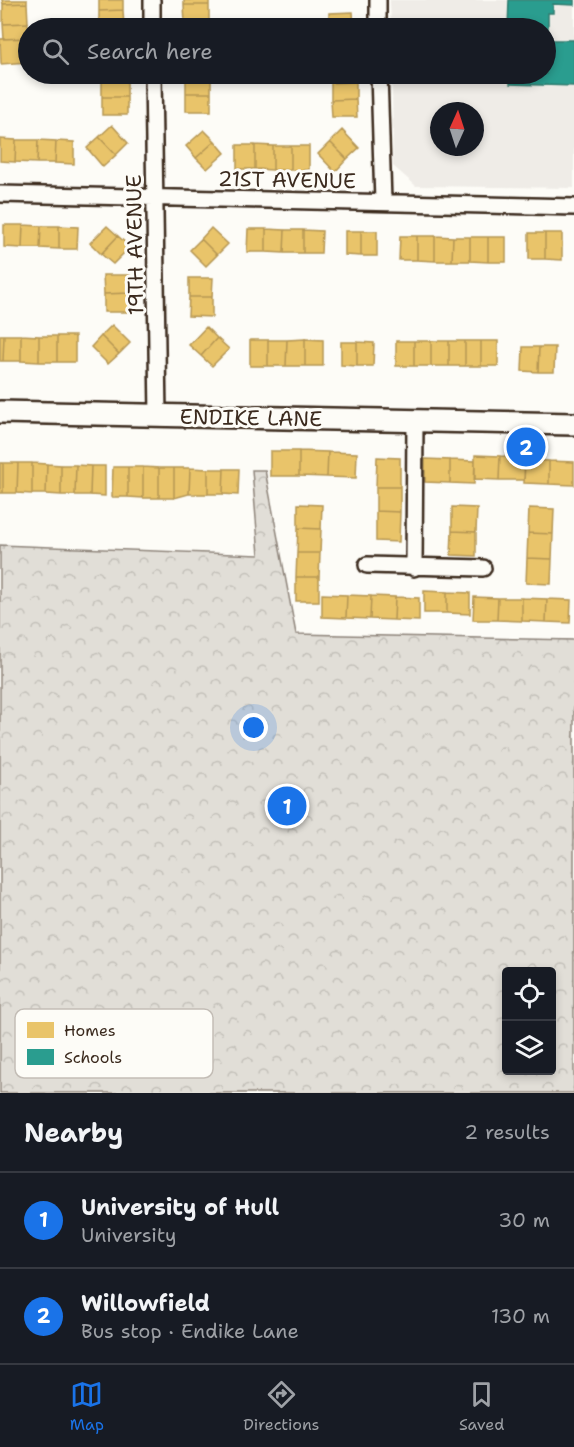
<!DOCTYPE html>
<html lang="en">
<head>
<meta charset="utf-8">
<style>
	body { margin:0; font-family:"Shantell Sans",sans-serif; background:#20242c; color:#f1f3f6 }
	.controls { position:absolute; right:18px; bottom:18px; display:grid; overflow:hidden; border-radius:6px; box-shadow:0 3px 9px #0003 }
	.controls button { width:54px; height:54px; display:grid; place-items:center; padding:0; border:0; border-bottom:2px solid #363941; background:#171b24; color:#f1f3f6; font:30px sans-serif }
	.compass { position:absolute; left:430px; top:102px; width:54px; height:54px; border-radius:50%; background:#171b24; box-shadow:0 3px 9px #0003; rotate:3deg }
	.you { position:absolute; left:254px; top:728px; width:21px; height:21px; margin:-15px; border:4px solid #fff; border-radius:50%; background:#1a73e8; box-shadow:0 0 0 9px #1a73e833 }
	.badge { display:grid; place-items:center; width:39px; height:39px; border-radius:50%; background:#1a73e8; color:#fff; font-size:20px; font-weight:700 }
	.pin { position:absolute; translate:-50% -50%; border:3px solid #fff; box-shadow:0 2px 6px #0006 }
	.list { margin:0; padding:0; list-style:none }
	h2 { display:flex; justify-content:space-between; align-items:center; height:78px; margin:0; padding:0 24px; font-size:26px }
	h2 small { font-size:20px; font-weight:400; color:#9ea1a6 }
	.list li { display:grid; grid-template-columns:39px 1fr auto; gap:18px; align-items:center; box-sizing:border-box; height:96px; padding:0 24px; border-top:2px solid #363941 }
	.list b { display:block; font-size:22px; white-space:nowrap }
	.list p { margin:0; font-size:20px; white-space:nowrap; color:#9ea1a6 }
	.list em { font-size:20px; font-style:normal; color:#9ea1a6 }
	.icon { flex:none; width:33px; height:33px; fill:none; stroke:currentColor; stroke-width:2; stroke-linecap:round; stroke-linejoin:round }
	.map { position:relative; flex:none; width:574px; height:1093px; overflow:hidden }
	.search { position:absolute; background:#171b24; box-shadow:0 3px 9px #0003; left:18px; right:18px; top:18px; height:66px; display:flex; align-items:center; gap:15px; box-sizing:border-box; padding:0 21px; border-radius:33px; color:#9ea1a6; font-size:22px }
	.sheet { height:270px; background:#171b24 }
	nav { display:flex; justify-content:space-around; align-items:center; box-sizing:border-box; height:84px; border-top:2px solid #363941; background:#171b24; font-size:16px; color:#9ea1a6 }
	nav a { display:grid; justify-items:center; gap:3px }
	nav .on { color:#1a73e8 }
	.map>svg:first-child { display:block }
	.built { fill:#efece7; fill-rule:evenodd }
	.park { fill:url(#park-crowns); stroke:#8e847a; stroke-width:1.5; fill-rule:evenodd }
	.homes { fill:#e9c46a; stroke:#b59653; stroke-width:1.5 }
	.schools { fill:#2a9d8f; stroke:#2f7a6d; stroke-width:1.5 }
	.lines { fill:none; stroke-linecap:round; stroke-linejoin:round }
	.street-casing { stroke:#3b2a1e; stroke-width:20 }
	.secondary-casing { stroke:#3b2a1e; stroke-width:26 }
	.street { stroke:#fdfcf7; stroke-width:15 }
	.secondary { stroke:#fdfcf7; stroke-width:21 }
	.labels { text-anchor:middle; stroke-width:6; stroke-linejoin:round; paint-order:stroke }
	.street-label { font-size:21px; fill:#3b2a1e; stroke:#fdfcf7 }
	.key { fill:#fdfcf7; stroke:#c3bdb6; stroke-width:1.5 }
	.key-label { font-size:16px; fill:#3b2a1e }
</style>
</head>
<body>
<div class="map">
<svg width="574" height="1093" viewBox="0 0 574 1093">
	<defs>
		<pattern id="park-crowns" width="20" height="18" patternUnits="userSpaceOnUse" patternTransform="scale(1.5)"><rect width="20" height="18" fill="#e1ded7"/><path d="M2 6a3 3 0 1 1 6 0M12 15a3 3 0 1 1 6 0" fill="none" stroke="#c2bfb8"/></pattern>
	</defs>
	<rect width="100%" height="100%" fill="#fdfcf7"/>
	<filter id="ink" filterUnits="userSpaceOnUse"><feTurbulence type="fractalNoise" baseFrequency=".0167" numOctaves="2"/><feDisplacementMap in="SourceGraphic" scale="12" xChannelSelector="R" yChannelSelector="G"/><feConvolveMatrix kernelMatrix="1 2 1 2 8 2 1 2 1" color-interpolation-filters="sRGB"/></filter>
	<g filter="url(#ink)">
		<path class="built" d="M390,0H574V188L416,186L393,166L392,74H546V28H391ZM439,111H475V147H439Z"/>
		<path class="park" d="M252,470H265L296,634L574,640V1093H0V545L259,555ZM506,972H552V1070H506Z"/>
		<path class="homes" d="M2,0H27V3L3,4Z
			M99,0H123V10L99,11Z
			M184,0H209V5H184Z
			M27,3L28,23L3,24V4Z
			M184,5H209V23L185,24Z
			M123,10L124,28H99V11Z
			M353,12L354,28H329V13Z
			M28,23V38L4,39L3,24Z
			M28,38V62L1,64L0,39Z
			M102,74H127V79H102Z
			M186,74H211V75H186Z
			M331,74H355L356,82L331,83Z
			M186,75H211V93H186Z
			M102,79H127V97H102Z
			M356,82V99L331,100V83Z
			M186,93H211V111H186Z
			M102,97H127V115H102Z
			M356,99L357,117H332L331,100Z
			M112,125L128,143L116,155L99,137Z
			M204,130L215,141L196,158L186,146Z
			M342,130L359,148L347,159L330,142Z
			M99,137L116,155L103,167L87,148Z
			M0,139L16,140L15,162L0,161Z
			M16,140H38L37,163L15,162Z
			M38,140L56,141L55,163H37Z
			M56,141L74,142V164L55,163Z
			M215,141L225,153L207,169L196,158Z
			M330,142L347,159L335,172L318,154Z
			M237,145H255V169H237Z
			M255,145L273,146V170L255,169Z
			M273,146H291V170H273Z
			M291,146H309V170H291Z
			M4,225H23L22,248L4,247Z
			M23,225L41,226L40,248H22Z
			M41,226H59V249L40,248Z
			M59,226L78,227L77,249H59Z
			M107,226L118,236L101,254L90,243Z
			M211,228L228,244L217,255L201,239Z
			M248,229H266V252H247Z
			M266,229L285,230L284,253L266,252Z
			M285,230H303V253H284Z
			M303,230L322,231L321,253H303Z
			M345,231H361V256L345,255Z
			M361,231H377V256H361Z
			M529,233H545V259H529Z
			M545,233H562V260L545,259Z
			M118,236L130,247L113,264L101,254Z
			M400,236H417V260H399Z
			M417,236H435V261L417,260Z
			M435,236L453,237L452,261H435Z
			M453,237H470V261H452Z
			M470,237H488V262L470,261Z
			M488,237H506V262H488Z
			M201,239L217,255L206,266L190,250Z
			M103,275H130V293L104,294Z
			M189,278H213L212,297H189Z
			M130,293V312H104V294Z
			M189,297H212V317L188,316Z
			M112,325L130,343L119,354L101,336Z
			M206,327L217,338L201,356L189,345Z
			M0,335H4L3,361H0Z
			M4,335H21V361H3Z
			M21,335L39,336V362L21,361Z
			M39,336H57V362H39Z
			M57,336H75V362H57Z
			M101,336L119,354L108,364L91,347Z
			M217,338L229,349L212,366L201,356Z
			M305,339V366H286L287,340Z
			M305,339L323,340V366H305Z
			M250,340H268V366H250Z
			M268,340H287L286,366H268Z
			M396,341H414V366H396Z
			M414,341H431V366H414Z
			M431,341H449V366H431Z
			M449,341H465V366H449Z
			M465,341H481V366H465Z
			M481,341H498V366H481Z
			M341,342H357V366L341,365Z
			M357,342L374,343L373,366H357Z
			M523,347H539L538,372L522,371Z
			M539,347H555L554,372H538Z
			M270,451H299V476H270Z
			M299,451L328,452L327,477L299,476Z
			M328,452L357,453L356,478L327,477Z
			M475,455L500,456L499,480L475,479Z
			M500,456L525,457L524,480H499Z
			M377,457L400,458V487H376Z
			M425,459L450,460V483L425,482Z
			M450,460L475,461L474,484L450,483Z
			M525,460L549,461V484L524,483Z
			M549,461L574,462V485L549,484Z
			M0,463H3V493H0Z
			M3,463H18L17,493H3Z
			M18,463H32V494L17,493Z
			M32,463L47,464L46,494H32Z
			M47,464L61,465V495L46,494Z
			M61,465H76L75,495H61Z
			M76,465L91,466L90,495H75Z
			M91,466H105V496L90,495Z
			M113,467H128V497H112Z
			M128,467H143V498L128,497Z
			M143,467L159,468V498H143Z
			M159,468H174V498H159Z
			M174,468H190L189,494L174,498Z
			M190,468L208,469V494H189Z
			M208,469H224L223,494H208Z
			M224,469H239L238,495L223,494Z
			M376,487H400V512L376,511Z
			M298,504L322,505L321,529L298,528Z
			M452,507L477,508L476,532L452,531Z
			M529,508L554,509L553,534L528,533Z
			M376,511L400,512L399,542L376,541Z
			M298,528L321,529L320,553H297Z
			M452,531L476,532V556L451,555Z
			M528,533L553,534L552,559L527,558Z
			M297,553H320L319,577H296Z
			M527,558L552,559L551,584L526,583Z
			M296,577H319V601H296Z
			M424,591L447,592V613H424Z
			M447,592L470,593V614L447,613Z
			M322,594L347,595L346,618L322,617Z
			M347,595L371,596L370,619L346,618Z
			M371,596L395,597L394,620L370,619Z
			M395,597L419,598V621L394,620Z
			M474,597L498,598L497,620H473Z
			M498,598H522V621L497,620Z
			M522,598L547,599L546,622L522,621Z
			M547,599L571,600L570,623L546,622Z"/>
		<path class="schools" d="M509,0H574V5L553,4V13H548V40H574V86L510,84V74H546V28H508Z"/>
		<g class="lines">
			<defs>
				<path id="street" d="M152,0V28
					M378,0V28
					M153,74L158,417
					M379,74L383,202
					M0,194L574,207
					M367,565L483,568
					M414,568L415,421"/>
				<path id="secondary" d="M0,412L574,424"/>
			</defs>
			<use href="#street" class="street-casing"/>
			<use href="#secondary" class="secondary-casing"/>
			<use href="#street" class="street"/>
			<use href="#secondary" class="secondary"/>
		</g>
	</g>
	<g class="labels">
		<g class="street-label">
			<text transform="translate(287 180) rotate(1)" y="7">21ST AVENUE</text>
			<text transform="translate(135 245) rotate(-91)" y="7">19TH AVENUE</text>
			<text transform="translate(251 418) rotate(1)" y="7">ENDIKE LANE</text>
		</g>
	</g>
	<rect x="15" y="1009" width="198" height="69" rx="9" class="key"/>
	<rect x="27" y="1022" width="27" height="16" fill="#e9c46a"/>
	<rect x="27" y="1049" width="27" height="16" fill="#2a9d8f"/>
	<g class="key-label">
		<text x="64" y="1036">Homes</text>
		<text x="64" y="1063">Schools</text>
	</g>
</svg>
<div class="controls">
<button><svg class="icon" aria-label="locate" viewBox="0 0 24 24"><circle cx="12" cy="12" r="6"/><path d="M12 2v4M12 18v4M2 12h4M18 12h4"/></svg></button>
<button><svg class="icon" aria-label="layers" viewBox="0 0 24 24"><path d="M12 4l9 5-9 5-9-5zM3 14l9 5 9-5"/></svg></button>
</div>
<svg class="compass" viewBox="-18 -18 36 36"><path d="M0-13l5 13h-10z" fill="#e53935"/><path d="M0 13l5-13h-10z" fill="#9ea1a6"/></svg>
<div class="you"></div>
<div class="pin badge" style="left:287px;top:806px">1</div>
<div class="pin badge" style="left:526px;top:447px">2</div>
<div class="search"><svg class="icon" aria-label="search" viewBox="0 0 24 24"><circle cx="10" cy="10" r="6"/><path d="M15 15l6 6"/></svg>Search here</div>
</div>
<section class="sheet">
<h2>Nearby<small>2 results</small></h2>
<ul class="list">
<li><span class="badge">1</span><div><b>University of Hull</b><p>University</p></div><em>30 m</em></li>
<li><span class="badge">2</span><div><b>Willowfield</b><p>Bus stop · Endike Lane</p></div><em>130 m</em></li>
</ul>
</section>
<nav>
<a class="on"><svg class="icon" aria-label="map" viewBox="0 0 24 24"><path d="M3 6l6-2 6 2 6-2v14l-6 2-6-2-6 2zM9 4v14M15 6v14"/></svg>Map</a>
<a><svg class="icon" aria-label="directions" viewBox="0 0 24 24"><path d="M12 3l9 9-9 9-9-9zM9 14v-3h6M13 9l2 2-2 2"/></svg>Directions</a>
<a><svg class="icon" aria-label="saved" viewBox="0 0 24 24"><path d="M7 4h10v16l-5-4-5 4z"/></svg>Saved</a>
</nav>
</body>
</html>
